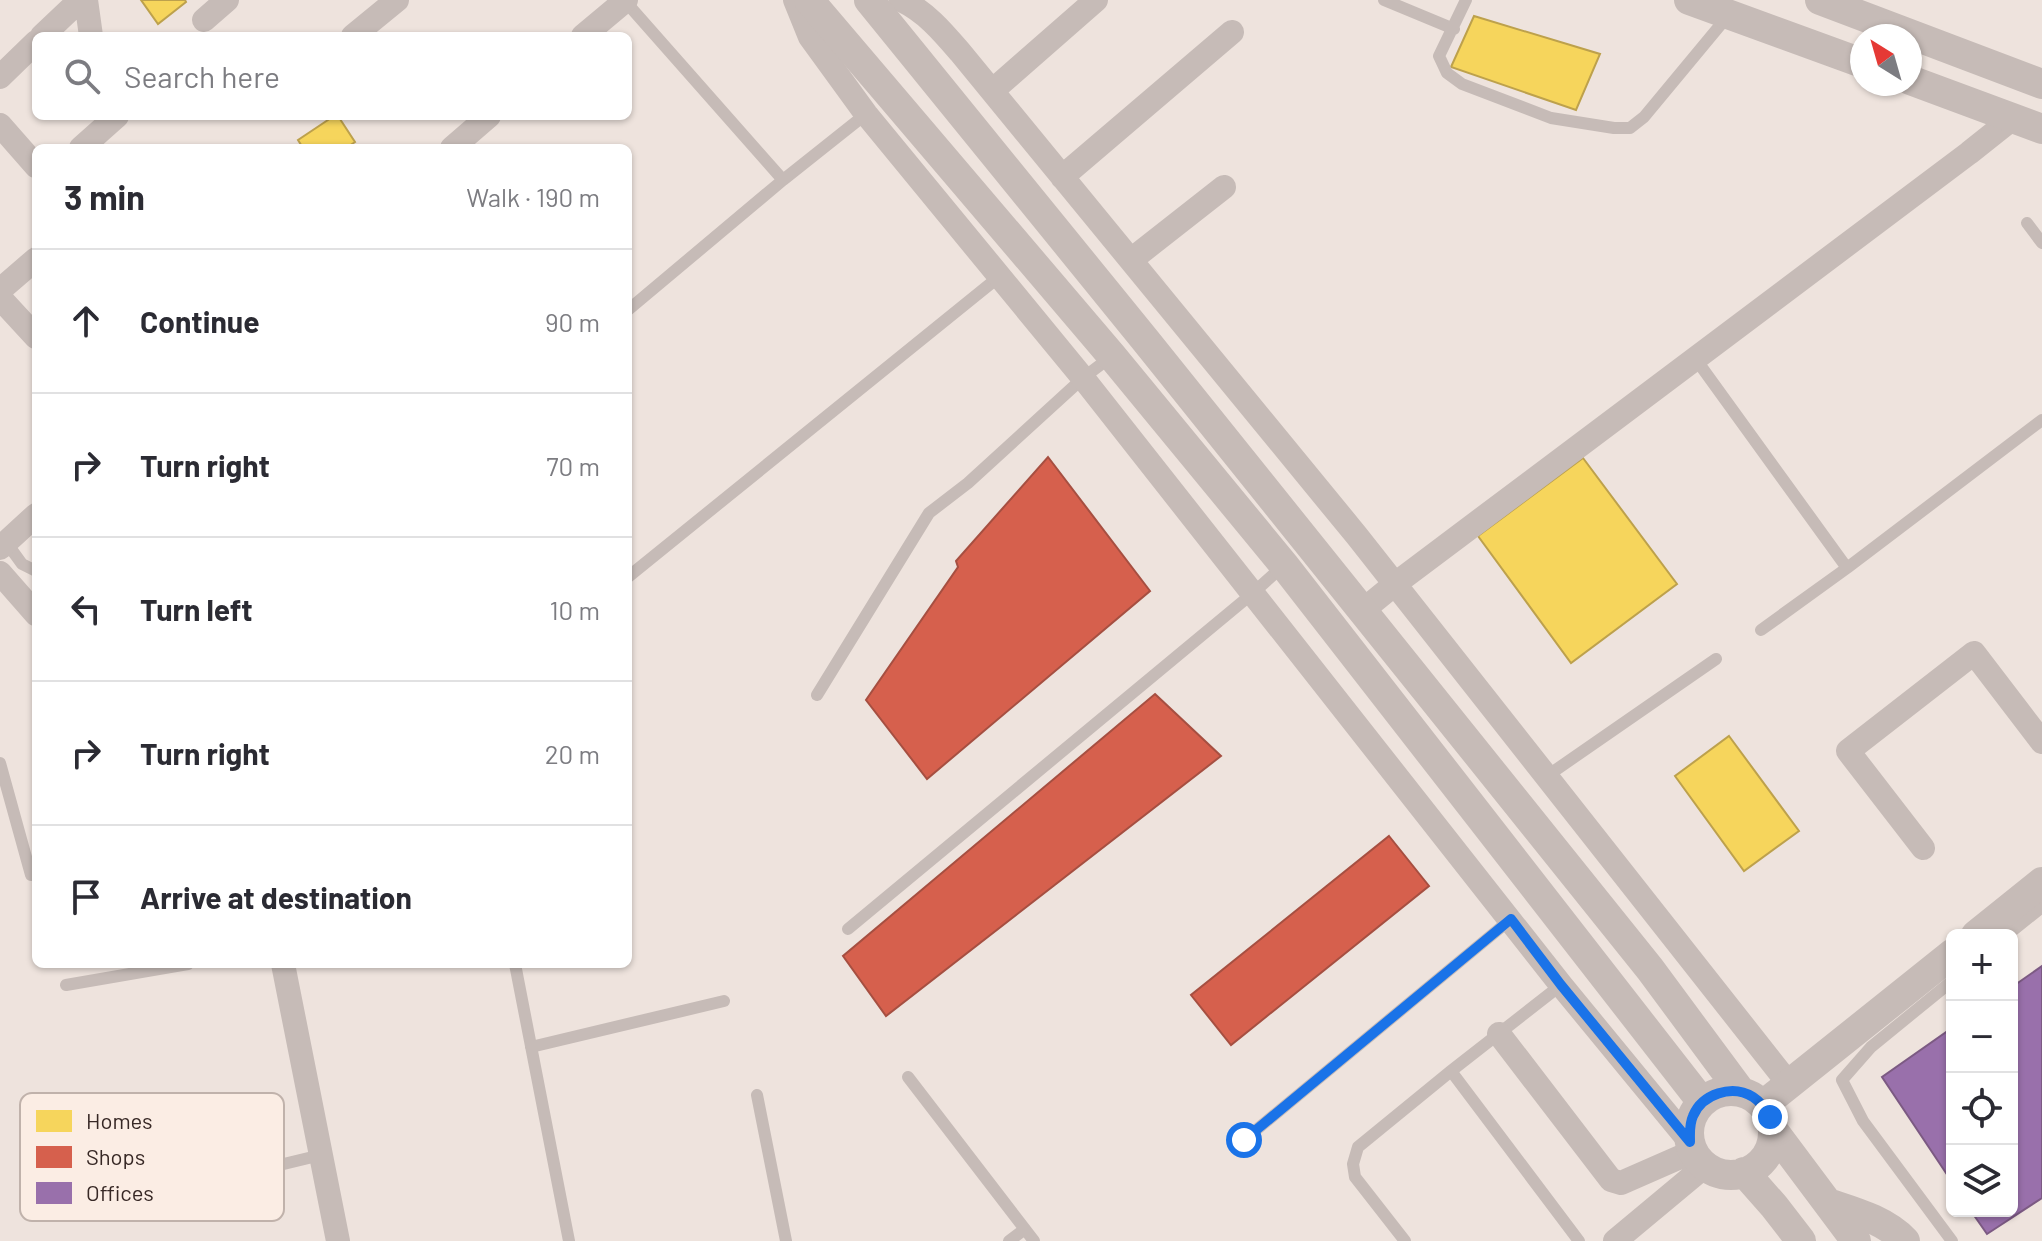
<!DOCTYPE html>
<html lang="en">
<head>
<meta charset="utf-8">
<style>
	body { margin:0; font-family:Barlow,sans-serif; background:#f2f2f3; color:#2b2b33 }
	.controls { position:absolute; right:24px; bottom:24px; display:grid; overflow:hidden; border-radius:12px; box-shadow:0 2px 6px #0004 }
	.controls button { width:72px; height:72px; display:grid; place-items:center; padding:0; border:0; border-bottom:2px solid #e1e1e2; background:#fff; color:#2b2b33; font:40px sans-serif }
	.compass { position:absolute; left:1850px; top:24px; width:72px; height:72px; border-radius:50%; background:#fff; box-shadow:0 2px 6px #0004; rotate:323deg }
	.stop { position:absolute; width:24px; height:24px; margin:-18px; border:6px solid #1a73e8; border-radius:50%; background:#fff }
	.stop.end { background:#1a73e8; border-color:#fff; box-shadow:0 2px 8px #0008 }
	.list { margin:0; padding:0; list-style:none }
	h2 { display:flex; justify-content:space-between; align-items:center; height:104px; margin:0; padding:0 32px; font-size:34px }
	h2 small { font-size:26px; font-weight:400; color:#7c7c81 }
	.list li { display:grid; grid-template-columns:52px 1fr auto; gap:24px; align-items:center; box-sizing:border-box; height:144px; padding:0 32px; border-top:2px solid #e1e1e2 }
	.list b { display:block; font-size:30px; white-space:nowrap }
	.list em { font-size:26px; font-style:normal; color:#7c7c81 }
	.icon { flex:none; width:44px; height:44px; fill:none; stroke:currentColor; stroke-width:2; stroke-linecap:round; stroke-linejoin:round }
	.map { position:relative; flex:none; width:2042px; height:1241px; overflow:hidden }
	.search { position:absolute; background:#fff; box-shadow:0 2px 6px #0004; left:32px; top:32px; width:600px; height:88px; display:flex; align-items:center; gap:20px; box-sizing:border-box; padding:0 28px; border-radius:12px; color:#7c7c81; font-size:30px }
	.panel { position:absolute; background:#fff; box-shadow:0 2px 6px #0004; left:32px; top:144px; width:600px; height:824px; border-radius:12px }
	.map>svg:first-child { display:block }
	.homes { fill:#f6d55c; stroke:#bda14c; stroke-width:2 }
	.shops { fill:#d6604d; stroke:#a64f41; stroke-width:2 }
	.offices { fill:#9970ab; stroke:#7c5a83; stroke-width:2 }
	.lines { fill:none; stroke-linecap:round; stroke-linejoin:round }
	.service { stroke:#c6bbb7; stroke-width:12 }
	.minor { stroke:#c6bbb7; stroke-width:24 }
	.tertiary { stroke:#c6bbb7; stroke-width:30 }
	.route { stroke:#1a73e8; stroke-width:10 }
	.key { fill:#fbede4; stroke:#c0b2ab; stroke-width:2 }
	.key-label { font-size:22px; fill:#372825 }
</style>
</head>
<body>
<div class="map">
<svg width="2042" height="1241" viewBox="0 0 2042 1241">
	<rect width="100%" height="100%" fill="#eee3dd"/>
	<path class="homes" d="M141,0H185L186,2L158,24Z
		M1474,16L1600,54L1576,110L1451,67Z
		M334,116H338L355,142L346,148H303L298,140Z
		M1583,458L1677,584L1571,663L1478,536Z
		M1729,736L1799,831L1744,871L1675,776Z"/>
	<path class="shops" d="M1048,457L1150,591L927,779L866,700L958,567L956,561Z
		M1155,694L1221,756L886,1016L843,956Z
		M1389,836L1429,886L1231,1045L1191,995Z"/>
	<path class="offices" d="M2042,966V1198L1987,1234L1971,1211H2012V987Z
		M1952,1028V1182L1882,1077Z"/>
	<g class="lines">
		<path class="service" d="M1384,0L1454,29
			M1466,0L1439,56L1447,73L1462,84L1551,118L1614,128H1630L1644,117L1727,17
			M625,1L783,180
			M2027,223L2042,243
			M628,310L783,180L866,114
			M1695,358L1847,568
			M6,542L22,564L36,571
			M628,577L1000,276
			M1761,630L1847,568L2042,420
			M817,695L929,513L968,483L1083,378L1112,356
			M0,763L31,875
			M1547,776L1716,659
			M848,929L1253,593L1284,565
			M2007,935L2042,907
			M515,964L569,1241
			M66,985L188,964
			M531,1047L724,1001
			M1451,1071L1579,1241
			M908,1077L1034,1241
			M757,1095L786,1241
			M1244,1140L1511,919
			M117,1204L321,1155
			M1009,1241L1025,1229
			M1405,1241L1355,1177L1353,1164L1358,1147L1451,1071L1561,985
			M1952,1241L1863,1121L1842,1080L1871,1047L1952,981"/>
		<path class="minor" d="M86,0L91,36
			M795,0L810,37L866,114L1083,378L1561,985L1690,1142
			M901,0C926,12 942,31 960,52L1357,536L1789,1084
			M204,20L227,0
			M42,36L80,0
			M353,36L397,0
			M583,36L626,0
			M0,77L36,42
			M992,91L1096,0
			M0,125L36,166
			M81,148L117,116
			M452,148L489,116
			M1062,177L1232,32
			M1131,260L1224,187
			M0,290L36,259
			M0,298L36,337
			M0,548L36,515
			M0,573L36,614
			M1362,611L1395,584L1969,153L2013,118
			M1923,848L1848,751L1974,653L2042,742
			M283,964L338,1241
			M1499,1034L1611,1180L1621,1183L1694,1151
			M1615,1241L1705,1166"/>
		<path class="tertiary" d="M809,0L1112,356L1284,565L1702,1102
			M869,0L1146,341L1650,969L1741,1092
			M1689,0L1862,63
			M1820,0L2042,84
			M1910,80L2042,129
			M1976,935L2042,882
			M1689 1133a42 42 0 1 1 84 0a42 42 0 1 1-84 0Z
			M1763,1105L1952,954
			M1773,1130L1856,1241
			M1744,1172L1774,1206L1801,1241
			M1828,1203C1855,1212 1885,1220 1905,1241"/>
	</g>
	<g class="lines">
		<path class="route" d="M1244,1140L1511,919L1561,985L1690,1142C1690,1133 1689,1125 1693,1116C1702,1094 1732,1084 1753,1097C1761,1102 1765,1109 1770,1117"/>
	</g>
	<rect x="20" y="1093" width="264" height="128" rx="12" class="key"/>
	<rect x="36" y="1110" width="36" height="22" fill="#f6d55c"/>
	<rect x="36" y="1146" width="36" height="22" fill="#d6604d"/>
	<rect x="36" y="1182" width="36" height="22" fill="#9970ab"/>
	<g class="key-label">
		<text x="86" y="1129">Homes</text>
		<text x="86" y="1165">Shops</text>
		<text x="86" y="1201">Offices</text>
	</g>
</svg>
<div class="controls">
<button>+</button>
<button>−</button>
<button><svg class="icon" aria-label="locate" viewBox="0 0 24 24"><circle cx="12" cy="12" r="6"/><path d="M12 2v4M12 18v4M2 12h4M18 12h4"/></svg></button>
<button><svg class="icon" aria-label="layers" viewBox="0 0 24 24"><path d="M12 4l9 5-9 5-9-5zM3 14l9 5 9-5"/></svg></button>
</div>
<svg class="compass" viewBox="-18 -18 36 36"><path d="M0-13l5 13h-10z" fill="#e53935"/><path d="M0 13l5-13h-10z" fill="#7c7c81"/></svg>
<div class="stop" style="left:1244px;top:1140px"></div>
<div class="stop end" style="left:1770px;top:1117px"></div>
<div class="search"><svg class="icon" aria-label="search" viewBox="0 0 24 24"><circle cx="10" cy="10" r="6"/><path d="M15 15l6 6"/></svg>Search here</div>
<section class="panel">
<h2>3 min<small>Walk · 190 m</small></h2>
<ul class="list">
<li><svg class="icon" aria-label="ahead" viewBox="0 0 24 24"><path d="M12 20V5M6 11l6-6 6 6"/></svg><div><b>Continue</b></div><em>90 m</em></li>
<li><svg class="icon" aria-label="right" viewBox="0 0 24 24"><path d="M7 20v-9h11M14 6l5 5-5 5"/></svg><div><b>Turn right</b></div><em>70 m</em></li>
<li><svg class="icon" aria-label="left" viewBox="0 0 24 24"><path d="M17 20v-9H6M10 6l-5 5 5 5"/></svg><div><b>Turn left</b></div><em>10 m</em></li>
<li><svg class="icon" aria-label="right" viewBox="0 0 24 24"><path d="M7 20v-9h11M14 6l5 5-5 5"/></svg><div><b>Turn right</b></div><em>20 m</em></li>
<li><svg class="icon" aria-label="arrive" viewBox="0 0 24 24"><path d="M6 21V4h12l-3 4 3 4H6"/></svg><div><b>Arrive at destination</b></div></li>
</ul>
</section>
</div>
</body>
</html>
